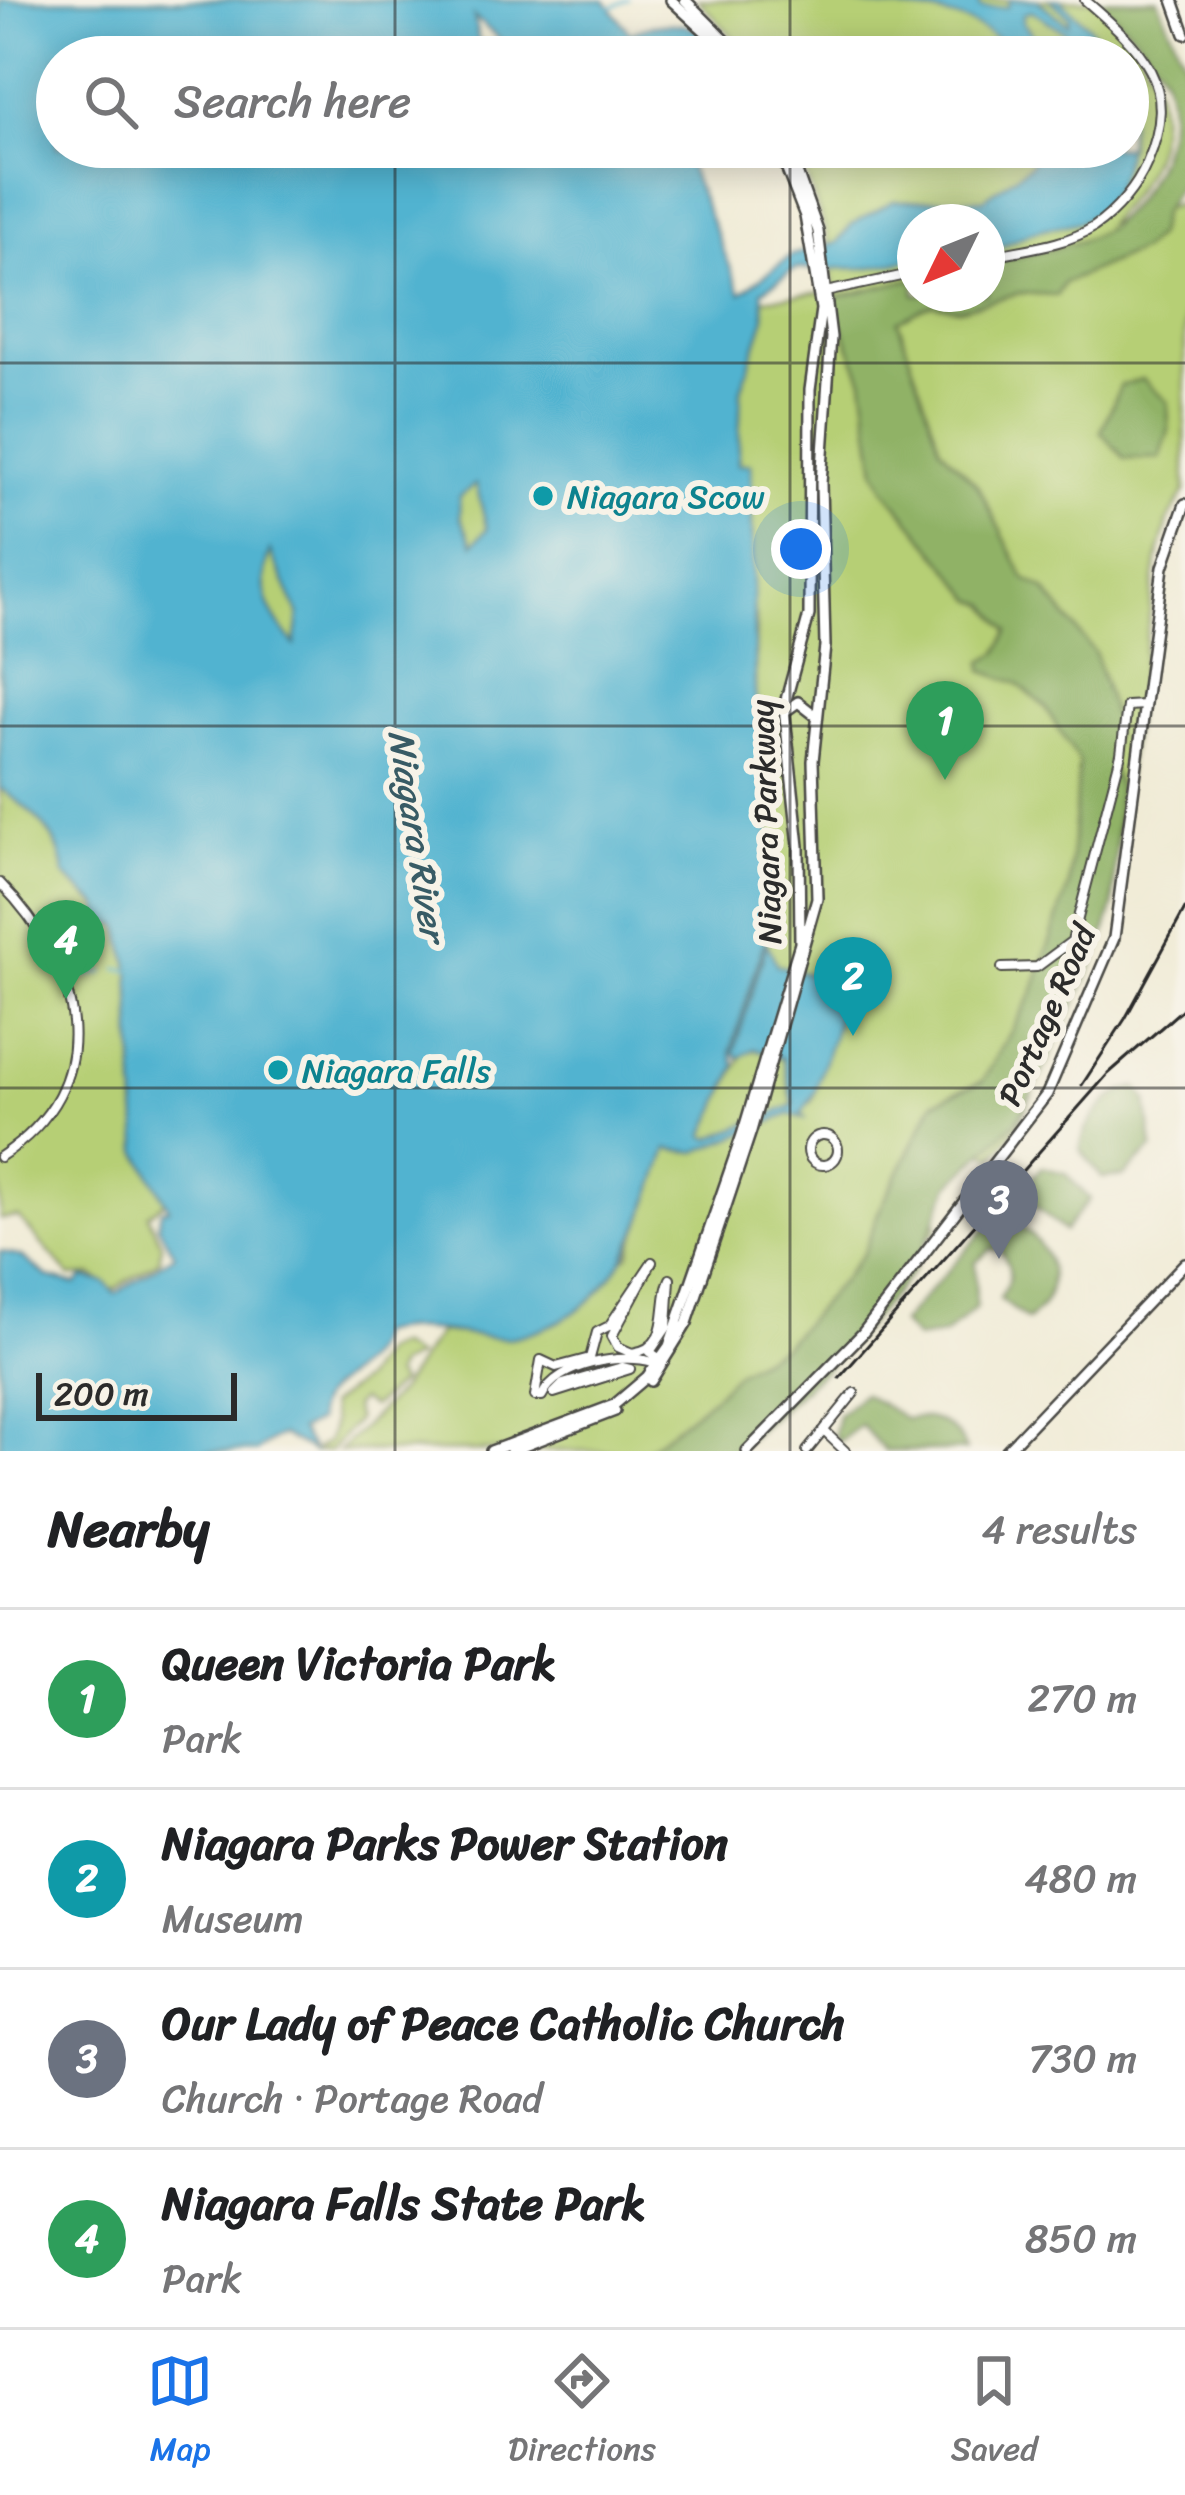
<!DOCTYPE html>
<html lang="en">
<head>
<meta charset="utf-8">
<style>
	body { margin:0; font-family:Sriracha,sans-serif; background:#f2f2f2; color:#202124 }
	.compass { position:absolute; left:897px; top:204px; width:108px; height:108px; border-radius:50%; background:#fff; box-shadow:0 6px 30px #0003; rotate:227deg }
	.scale { position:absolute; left:36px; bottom:30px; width:201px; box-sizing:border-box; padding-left:12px; border:6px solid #2b2b2b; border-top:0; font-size:33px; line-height:42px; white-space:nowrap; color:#2b2b2b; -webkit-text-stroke:9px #f7f3e8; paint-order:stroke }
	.you { position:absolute; left:801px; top:549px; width:42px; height:42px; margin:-30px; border:9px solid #fff; border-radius:50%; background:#1a73e8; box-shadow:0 0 0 18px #1a73e833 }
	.badge { display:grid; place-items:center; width:78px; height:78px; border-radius:50%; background:#1a73e8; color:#fff; font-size:39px; font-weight:700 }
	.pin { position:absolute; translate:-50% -99px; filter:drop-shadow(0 3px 6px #0008) }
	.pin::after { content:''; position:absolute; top:63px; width:42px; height:36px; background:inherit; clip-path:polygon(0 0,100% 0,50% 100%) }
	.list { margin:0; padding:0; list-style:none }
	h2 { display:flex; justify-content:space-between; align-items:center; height:156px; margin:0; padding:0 48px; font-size:51px }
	h2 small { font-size:39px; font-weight:400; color:#757577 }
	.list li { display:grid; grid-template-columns:78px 1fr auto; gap:36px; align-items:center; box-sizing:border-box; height:180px; padding:0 48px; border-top:3px solid #e0e0e0 }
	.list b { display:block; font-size:45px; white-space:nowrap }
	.list p { margin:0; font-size:39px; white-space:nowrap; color:#757577 }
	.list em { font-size:39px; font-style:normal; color:#757577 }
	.icon { flex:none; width:66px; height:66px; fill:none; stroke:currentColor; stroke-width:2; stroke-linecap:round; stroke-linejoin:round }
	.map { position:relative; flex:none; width:1185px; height:1451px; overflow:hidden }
	.search { position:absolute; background:#fff; box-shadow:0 6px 30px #0003; left:36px; right:36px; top:36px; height:132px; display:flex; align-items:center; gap:30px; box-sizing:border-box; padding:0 42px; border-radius:66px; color:#757577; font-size:45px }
	.sheet { height:876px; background:#fff }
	nav { display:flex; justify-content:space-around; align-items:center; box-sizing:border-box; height:168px; border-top:3px solid #e0e0e0; background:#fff; font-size:33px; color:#757577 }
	nav a { display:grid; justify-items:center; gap:6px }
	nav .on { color:#1a73e8 }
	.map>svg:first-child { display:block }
	.green { fill:#b6cf75; stroke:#707d50; stroke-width:3; fill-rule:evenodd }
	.forest { fill:#90b266; stroke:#5e6e48; stroke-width:3 }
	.water { fill:#51b3d0; stroke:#3e6f7e; stroke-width:3; fill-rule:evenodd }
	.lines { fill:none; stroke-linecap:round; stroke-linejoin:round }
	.stream { stroke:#51b3d0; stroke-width:3 }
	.minor-casing { stroke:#494844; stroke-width:12 }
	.major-casing { stroke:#494844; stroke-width:14 }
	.minor { stroke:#fff; stroke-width:8 }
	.major { stroke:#fff; stroke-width:9 }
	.rail { stroke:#2b2b2b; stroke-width:3 }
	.grid { fill:none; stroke:#2b2b2b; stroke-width:3; stroke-opacity:0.55 }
	.culture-dot { fill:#0f9aa8; stroke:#f7f3e8; stroke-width:4.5 }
	.labels { text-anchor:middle; stroke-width:12; stroke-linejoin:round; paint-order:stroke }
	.culture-label { font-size:33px; fill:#0d838f; stroke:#f7f3e8; text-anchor:start }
	.street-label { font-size:33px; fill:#2b2b2b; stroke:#f7f3e8 }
	.water-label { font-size:36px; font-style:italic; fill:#385b65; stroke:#f7f3e8 }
</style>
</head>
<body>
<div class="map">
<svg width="1185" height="1451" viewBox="0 0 1185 1451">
	<rect width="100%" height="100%" fill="#f7f3e8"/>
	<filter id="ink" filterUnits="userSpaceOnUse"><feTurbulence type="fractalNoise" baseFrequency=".00833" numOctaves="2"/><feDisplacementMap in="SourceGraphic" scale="24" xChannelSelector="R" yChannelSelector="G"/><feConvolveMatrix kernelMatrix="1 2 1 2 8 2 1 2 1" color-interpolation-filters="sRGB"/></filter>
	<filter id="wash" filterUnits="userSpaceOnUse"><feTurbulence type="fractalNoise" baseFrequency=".004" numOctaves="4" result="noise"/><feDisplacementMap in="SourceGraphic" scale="48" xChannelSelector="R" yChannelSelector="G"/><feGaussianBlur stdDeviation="2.7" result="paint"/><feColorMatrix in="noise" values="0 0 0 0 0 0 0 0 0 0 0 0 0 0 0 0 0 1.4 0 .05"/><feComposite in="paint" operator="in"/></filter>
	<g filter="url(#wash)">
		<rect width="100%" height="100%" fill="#f0ebd5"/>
		<path class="green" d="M698,0H1093C1175,71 1185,144 1107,223L1185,203V491L1168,521L1157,561L1106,921L1020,1122L994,1157L982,1152L949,1182L937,1204L936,1230L856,1329L732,1451H339L398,1392L439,1332L488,1336L629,1255L667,1149L697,1152L710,1144L704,1135L744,1052L757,1050L784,1059L793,1107L811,1102L814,1094L858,951L840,947L807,974L777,965L764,942L779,927L755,691L756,616L750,615L751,465H738L741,390L765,317L762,299L834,291L827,236L796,147H1128V57H752ZM915,222H987V294H915Z
			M477,483L487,530L472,545L460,516L459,497Z
			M271,549L299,615L295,647C267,611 255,593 271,549Z
			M0,788C31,810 62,835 64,875L119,926L130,971L138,1151L166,1201L148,1215L161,1243L160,1260L113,1290L92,1275L70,1276L18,1217L0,1219Z
			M397,1346L416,1357L398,1365L394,1375L400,1383L372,1407L360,1400L353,1407L357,1420L330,1451H313L328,1441L333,1422L329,1405L364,1379L382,1352Z"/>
		<path class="forest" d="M1098,0H1158L1185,62V177L1161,214L1157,235L1141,250L1064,283L1057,295L1019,293L959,309L932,304L898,321L940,447L978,486L1025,579L1044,589L1095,653L1115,723L1110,762L1118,787L1113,907L1099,953L1038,1082L1017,1120L950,1185L913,1271L848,1348L735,1451H645L711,1399L737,1372L784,1345L838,1285L864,1252L878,1213L934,1102L983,1081L1033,993L1069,885L1079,761L1044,706L1017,683L983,671V661L998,653L1009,631L987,604L974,599L884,488L876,470L863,380L834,307V298L915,278V294H987V263C1021,254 1063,250 1095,235C1143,210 1185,130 1164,77C1150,48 1122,21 1098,0Z
			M1142,379L1168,402L1169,430L1160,458L1125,459L1101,432L1121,385Z
			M1137,1087L1147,1100L1153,1148L1124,1176L1102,1178L1080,1149C1085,1122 1109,1091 1137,1087Z
			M1042,1167L1065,1173L1090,1199L1064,1231L1031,1202L1026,1185Z
			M991,1222L1020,1226C1054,1248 1065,1295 1027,1320L1000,1299C1011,1279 1014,1270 1000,1250L990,1249L975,1262L976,1308L944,1335L916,1339L901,1323Z
			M863,1393L906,1419C932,1413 957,1426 966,1450L885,1451L861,1425L838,1442L834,1434L838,1415Z"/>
		<path class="water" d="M0,0H605L630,33C667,17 701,20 726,57H520L474,17L482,57H57V147H608L654,163L684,155L741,293L792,255L837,243L851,225L893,201L984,199L1030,165L1039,147H1070L1075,153L1085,147H1128V103C1133,141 1120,212 1075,223C1060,227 1045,227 1030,233C1015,239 1002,248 987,252V222H915V259L868,268L795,269L762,291L765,317L741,389L738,464H751L755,691L779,927L766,936L731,1051L736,1066L705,1136L710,1139L794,1105L783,1058L754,1049L739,1058L734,1052L767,943L777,965L807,974L840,947L860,951L814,1094L801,1114L806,1119L790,1114L697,1152L668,1149C641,1221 622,1302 540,1329C529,1333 517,1338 505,1338C463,1337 420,1322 377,1334C370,1378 309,1383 318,1421L300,1430L313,1451L281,1435L256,1451H0V1251L22,1257L48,1277L76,1284L83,1277L105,1282L115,1294L174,1255L158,1225L161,1210L169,1208L138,1151L130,971L119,926L101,921L98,905L64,875C62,835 31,810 0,788ZM476,484L487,529L473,544L460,517L459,497ZM270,551L299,615L295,645C269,614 256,590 270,551Z
			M842,0H916L936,7L939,0H978L980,8L1008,7L1009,0H1037L1068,24L1070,17L1050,0H1060L1088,25L1112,57H1074L1065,32L1032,11L1023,14V23L1051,57C1008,57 1009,42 974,25C930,4 886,14 842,0Z"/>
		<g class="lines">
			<path class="stream" d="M610,8L628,0
				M118,969L130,970
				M76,977L104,972"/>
		</g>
	</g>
	<g filter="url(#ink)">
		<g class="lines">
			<defs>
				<path id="minor" d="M987,257C1021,249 1064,246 1094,227C1116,212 1137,187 1147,163C1181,85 1143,50 1085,0
					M821,293L915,273
					M0,883C82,966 113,1084 0,1157
					M1002,968L1037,967L1072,941L1121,754L1127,706L1145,705
					M808 1150a15 15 0 1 1 30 0a15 15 0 1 1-30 0Z
					M652,1262L612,1336L618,1347L632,1353C674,1348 658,1302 670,1279L667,1327L650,1352L659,1358L653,1362C624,1353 558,1362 542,1396H535L541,1360L556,1367L590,1358L597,1332L609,1326Z
					M622,1367L630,1369L554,1393L563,1384Z
					M825,1432L845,1451
					M807,1451L854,1393"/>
				<path id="major" d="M671,0L733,57
					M685,0L742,57
					M1173,0L1185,34
					M784,712L798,702L816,716
					M651,1381L687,1323L751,1131L817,898L813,761L825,646L821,483L831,337L818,231L788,147
					M491,1451L614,1405L647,1377L669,1346L742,1135L800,943L799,846L784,707L809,615L810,390L821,309L805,216L778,147
					M511,1451L615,1411
					M747,1451L862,1334L1047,1094L1114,938L1163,567L1185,504
					M1006,1451L1185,1263"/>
			</defs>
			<use href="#minor" class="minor-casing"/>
			<use href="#major" class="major-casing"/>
			<use href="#minor" class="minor"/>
			<use href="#major" class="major"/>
			<path class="rail" d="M1082,1085L1125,1019L1185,909
				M839,1378L1108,1074L1185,1007"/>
		</g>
	</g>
	<path class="grid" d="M395,0V57M790,0V57M395,147V1451M790,147V1451M0,363H1185M0,726H1185M0,1088H1185"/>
	<g class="culture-dot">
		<circle cx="543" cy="496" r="12"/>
		<circle cx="278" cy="1070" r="12"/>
	</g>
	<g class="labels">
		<g class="culture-label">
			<text x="567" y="508">Niagara Scow</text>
			<text x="302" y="1082">Niagara Falls</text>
		</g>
		<g class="street-label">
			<text transform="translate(765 822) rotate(-92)" y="12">Niagara Parkway</text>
			<text transform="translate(1046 1015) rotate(-66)" y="12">Portage Road</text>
		</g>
		<g class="water-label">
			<text transform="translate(418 835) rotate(81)" y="13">Niagara River</text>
		</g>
	</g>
</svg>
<svg class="compass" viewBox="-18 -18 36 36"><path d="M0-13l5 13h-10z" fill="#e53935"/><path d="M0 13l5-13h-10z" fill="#757577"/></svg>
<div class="scale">200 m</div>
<div class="you"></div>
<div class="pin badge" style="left:945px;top:780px;background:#2e9e5b">1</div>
<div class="pin badge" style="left:853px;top:1036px;background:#0f9aa8">2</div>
<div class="pin badge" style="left:999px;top:1259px;background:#6b7280">3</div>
<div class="pin badge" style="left:66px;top:999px;background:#2e9e5b">4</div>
<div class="search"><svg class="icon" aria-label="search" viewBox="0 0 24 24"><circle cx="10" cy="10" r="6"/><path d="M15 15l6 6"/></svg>Search here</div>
</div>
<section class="sheet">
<h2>Nearby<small>4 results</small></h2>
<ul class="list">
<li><span class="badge" style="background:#2e9e5b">1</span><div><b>Queen Victoria Park</b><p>Park</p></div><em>270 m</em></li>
<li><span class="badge" style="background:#0f9aa8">2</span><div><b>Niagara Parks Power Station</b><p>Museum</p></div><em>480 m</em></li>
<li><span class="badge" style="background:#6b7280">3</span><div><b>Our Lady of Peace Catholic Church</b><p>Church · Portage Road</p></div><em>730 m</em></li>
<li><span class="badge" style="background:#2e9e5b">4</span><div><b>Niagara Falls State Park</b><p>Park</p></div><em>850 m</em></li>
</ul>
</section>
<nav>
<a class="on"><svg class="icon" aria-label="map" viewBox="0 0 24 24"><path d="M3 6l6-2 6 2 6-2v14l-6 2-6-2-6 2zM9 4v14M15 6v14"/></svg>Map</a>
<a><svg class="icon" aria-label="directions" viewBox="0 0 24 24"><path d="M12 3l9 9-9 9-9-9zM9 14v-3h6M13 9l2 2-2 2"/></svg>Directions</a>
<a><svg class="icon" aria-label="saved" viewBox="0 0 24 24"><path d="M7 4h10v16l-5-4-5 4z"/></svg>Saved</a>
</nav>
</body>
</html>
